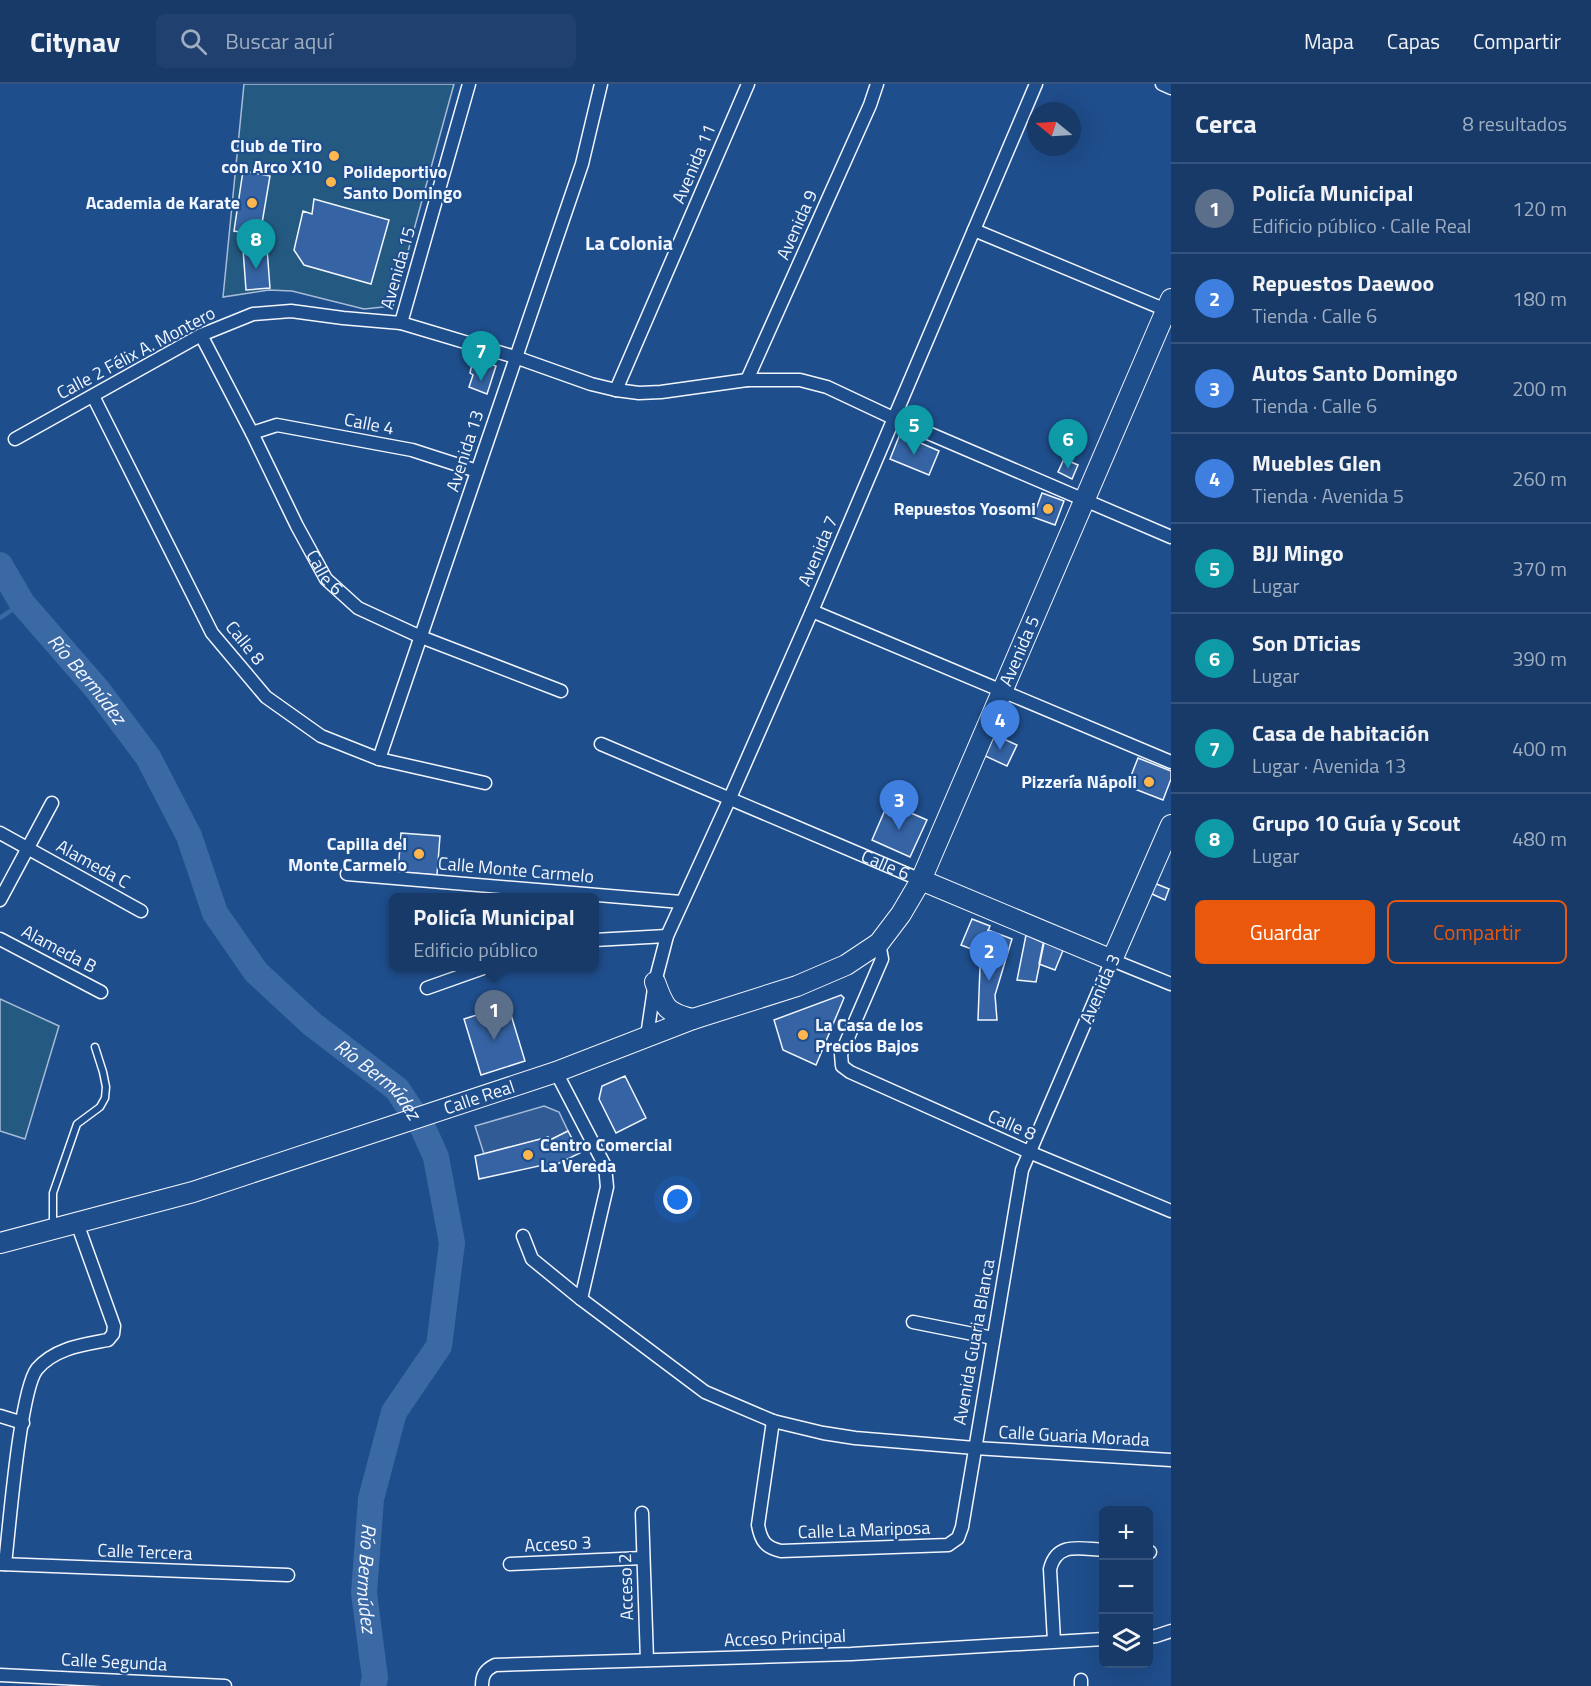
<!DOCTYPE html>
<html lang="es">
<head>
<meta charset="utf-8">
<style>
	body { margin:0; font-family:"Titillium Web",sans-serif; background:#20416f; color:#f1f3f6 }
	.controls { position:absolute; right:18px; bottom:18px; display:grid; overflow:hidden; border-radius:9px; box-shadow:0 6px 24px #0002 }
	.controls button { width:54px; height:54px; display:grid; place-items:center; padding:0; border:0; border-bottom:2px solid #36547d; background:#173a69; color:#f1f3f6; font:30px sans-serif }
	.compass { position:absolute; left:1027px; top:18px; width:54px; height:54px; border-radius:50%; background:#173a69; box-shadow:0 6px 24px #0002; rotate:288deg }
	.you { position:absolute; left:678px; top:1116px; width:21px; height:21px; margin:-15px; border:4px solid #fff; border-radius:50%; background:#1a73e8; box-shadow:0 0 0 9px #1a73e833 }
	.badge { display:grid; place-items:center; width:39px; height:39px; border-radius:50%; background:#ea580c; color:#fff; font-size:20px; font-weight:700 }
	.pin { position:absolute; translate:-50% -50px; filter:drop-shadow(0 2px 3px #0008) }
	.pin::after { content:''; position:absolute; top:32px; width:21px; height:18px; background:inherit; clip-path:polygon(0 0,100% 0,50% 100%) }
	.popup { position:absolute; left:389px; top:809px; width:210px; height:78px; box-sizing:border-box; display:grid; place-content:center; border-radius:9px; background:#173a69; filter:drop-shadow(0 2px 4px #0005); font-size:20px; white-space:nowrap; color:#9eadc0 }
	.popup b { font-size:22px; color:#f1f3f6 }
	.popup::after { content:''; position:absolute; left:50%; top:100%; margin-left:-12px; border:12px solid transparent; border-top-color:#173a69 }
	.list { margin:0; padding:0; list-style:none }
	h2 { display:flex; justify-content:space-between; align-items:center; height:78px; margin:0; padding:0 24px; font-size:26px }
	h2 small { font-size:20px; font-weight:400; color:#9eadc0 }
	.list li { display:grid; grid-template-columns:39px 1fr auto; gap:18px; align-items:center; box-sizing:border-box; height:90px; padding:0 24px; border-top:2px solid #36547d }
	.list b { display:block; font-size:22px; white-space:nowrap }
	.list p { margin:0; font-size:20px; white-space:nowrap; color:#9eadc0 }
	.list em { font-size:20px; font-style:normal; color:#9eadc0 }
	.actions { display:flex; gap:12px; padding:18px 24px }
	.actions a { flex:1; padding:14px 0; border:2px solid #ea580c; border-radius:9px; text-align:center; font-size:21px; color:#ea580c }
	.actions .main { background:#ea580c; color:#fff }
	.icon { flex:none; width:33px; height:33px; fill:none; stroke:currentColor; stroke-width:2; stroke-linecap:round; stroke-linejoin:round }
	.map { position:relative; flex:none; width:1171px; height:1602px; overflow:hidden }
	header { display:flex; align-items:center; gap:36px; box-sizing:border-box; height:84px; padding:0 30px; background:#173a69; border-bottom:2px solid #36547d }
	header strong { font-size:28px }
	nav { display:flex; gap:33px; margin-inline-start:auto; font-size:21px }
	.search { width:420px; height:54px; background:#20416f; display:flex; align-items:center; gap:15px; box-sizing:border-box; padding:0 21px; border-radius:9px; color:#9eadc0; font-size:22px }
	main { display:flex }
	aside { flex:1; background:#173a69 }
	.map>svg:first-child { display:block }
	.green { fill:#245a82; stroke:#a8bbd7; stroke-width:1.5 }
	.parking { fill:#305b95; stroke:#a8bbd7; stroke-width:1.5 }
	.lines { fill:none; stroke-linecap:round; stroke-linejoin:round }
	.stream { stroke:#3b69a3; stroke-width:4.5 }
	.river { stroke:#3b69a3; stroke-width:26 }
	.building { fill:#3563a3; stroke:#f2f6ff; stroke-width:1.5 }
	.service-casing { stroke:#f2f6ff; stroke-width:9 }
	.minor-casing { stroke:#f2f6ff; stroke-width:15 }
	.primary-casing { stroke:#f2f6ff; stroke-width:22 }
	.service { stroke:#1f4e8c; stroke-width:6 }
	.minor { stroke:#1f4e8c; stroke-width:12 }
	.primary { stroke:#1f4e8c; stroke-width:20 }
	.poi-dot { fill:#ffb74d; stroke:#1f4e8c; stroke-width:2 }
	.labels { text-anchor:middle; stroke-width:4.5; stroke-linejoin:round; paint-order:stroke }
	.poi-label { font-size:18px; font-weight:bold; fill:#f2f6ff; stroke:#1f4e8c; text-anchor:end }
	.street-label { font-size:18px; fill:#f2f6ff; stroke:#1f4e8c }
	.neighbourhood-label { font-size:20px; font-weight:bold; fill:#f2f6ff; stroke:#1f4e8c }
	.water-label { font-size:20px; font-style:italic; fill:#f2f6ff; stroke:#1f4e8c }
</style>
</head>
<body>
<header>
<strong>Citynav</strong>
<div class="search"><svg class="icon" aria-label="search" viewBox="0 0 24 24"><circle cx="10" cy="10" r="6"/><path d="M15 15l6 6"/></svg>Buscar aquí</div>
<nav><a>Mapa</a><a>Capas</a><a>Compartir</a></nav>
</header>
<main>
<div class="map">
<svg width="1171" height="1602" viewBox="0 0 1171 1602">
	<rect width="100%" height="100%" fill="#1f4e8c"/>
	<path class="green" d="M244,0H454L393,222L364,225L292,207L269,206L223,213Z
		M0,915L59,942L25,1055L0,1047Z"/>
	<path class="parking" d="M544,1022L559,1028L568,1047L550,1056L548,1053L484,1070L475,1042Z"/>
	<g class="lines">
		<path class="stream" d="M0,534L22,519"/>
		<path class="river" id="s1" d="M0,481L22,519L97,605L148,673L189,752L215,829L256,888L312,940L397,1005L423,1044L436,1073L452,1159L439,1262L394,1328L371,1415L364,1509L375,1594L373,1602"/>
	</g>
	<path class="building" d="M243,87L270,92L260,151L234,147Z
		M314,115L389,136L371,200L304,181L294,166L303,127L312,130Z
		M267,164L270,204L246,206L243,165Z
		M473,275L496,282L487,310L469,303L473,291L470,289Z
		M900,350L939,367L929,391L890,375Z
		M1064,375L1078,381L1072,395L1058,388Z
		M1042,409L1064,417L1055,441L1033,433Z
		M993,650L1017,661L1007,682L983,671Z
		M1138,674L1171,687V695L1163,716L1127,702Z
		M888,719L927,736L910,773L872,756Z
		M401,749L440,752L437,791L398,788Z
		M1154,799L1169,805L1165,816L1150,809Z
		M972,835L990,842L979,868L961,861Z
		M988,846L1012,855L995,911L997,936H978L980,883Z
		M1026,851L1044,859L1036,898L1017,896Z
		M1044,855L1064,864L1055,886L1039,880Z
		M841,911L844,914L816,981L783,966L774,936Z
		M508,921L525,977L481,991L464,935Z
		M625,992L646,1034L616,1049L599,1015L602,1002Z
		M568,1047L580,1069L545,1086L543,1081L479,1095L475,1072L548,1053L550,1056Z"/>
	<g class="lines">
		<defs>
			<path id="service" d="M53,1142V1109L77,1040L100,1023L105,1014L106,1003L103,988L95,963"/>
			<g id="minor">
				<path d="M1162,0L1171,4"/>
				<path d="M974,146L1171,228"/>
				<path d="M401,239L469,0"/>
				<path id="s2" d="M201,251L252,349L297,442L326,495L358,524L421,553L561,607"/>
				<path d="M747,296L870,21L877,0"/>
				<path d="M616,306L748,0"/>
				<path d="M93,312L212,549L266,613L321,652L379,675L485,699"/>
				<path d="M252,349L277,341L412,366L477,387"/>
				<path d="M15,355L201,251L253,230L291,227L343,234L401,239L515,273L591,300L616,306L639,309L661,308L747,296H800L827,303L893,334L1171,453"/>
				<path d="M812,527L1171,678"/>
				<path id="s3" d="M601,660L921,796"/>
				<path d="M379,675L582,80L601,0"/>
				<path d="M0,749L141,827"/>
				<path d="M347,790L681,818"/>
				<path d="M0,816L52,719"/>
				<path d="M0,855L101,908"/>
				<path d="M594,856L667,852"/>
				<path d="M879,859L882,875L841,970L842,982L850,988L1029,1068L1171,1127"/>
				<path d="M427,904L489,882"/>
				<path d="M647,952L655,898L667,852L730,714L812,527L1036,0"/>
				<path d="M556,988L605,1082L607,1103L581,1215"/>
				<path d="M523,1152L532,1175L581,1215L705,1308L773,1337L823,1349L855,1354L975,1364L1171,1376"/>
				<path d="M913,1238L993,1254"/>
				<path d="M0,1332L23,1339"/>
				<path d="M773,1337L758,1441C761,1457 765,1463 781,1467L948,1461L958,1454L962,1443L1022,1086L1112,876L1171,900"/>
				<path d="M642,1429L647,1576"/>
				<path d="M1148,1468H1150"/>
				<path d="M0,1480L288,1491"/>
				<path d="M5,1480C9,1446 20,1306 37,1285C55,1264 82,1261 108,1256L113,1250L114,1242L77,1139"/>
				<path d="M510,1480L643,1474"/>
				<path d="M1148,1553L1156,1552L1171,1547"/>
				<path d="M1054,1557L1050,1485C1057,1457 1080,1465 1104,1466"/>
				<path d="M0,1591L225,1602"/>
				<path d="M1081,1596V1602"/>
				<path d="M482,1602C482,1591 485,1586 495,1581L851,1570L1104,1555"/>
			</g>
			<g id="primary">
				<path d="M921,796L1112,876L1171,741"/>
				<path d="M655,898C664,923 666,929 693,935"/>
				<path id="s4" d="M0,1159L193,1108L556,988L693,935L797,902L846,881L879,859L901,830L921,796L1171,215"/>
			</g>
		</defs>
		<use href="#service" class="service-casing"/>
		<use href="#minor" class="minor-casing"/>
		<use href="#primary" class="primary-casing"/>
		<use href="#service" class="service"/>
		<use href="#minor" class="minor"/>
		<use href="#primary" class="primary"/>
	</g>
	<g class="poi-dot">
		<circle cx="334" cy="72" r="6"/>
		<circle cx="331" cy="98" r="6"/>
		<circle cx="252" cy="119" r="6"/>
		<circle cx="1048" cy="425" r="6"/>
		<circle cx="1149" cy="698" r="6"/>
		<circle cx="419" cy="770" r="6"/>
		<circle cx="803" cy="951" r="6"/>
		<circle cx="528" cy="1071" r="6"/>
	</g>
	<g class="labels">
		<g class="poi-label">
			<text x="322" y="68">Club de Tiro<tspan x="322" dy="21">con Arco X10</tspan></text>
			<text x="343" y="94" text-anchor="start">Polideportivo<tspan x="343" dy="21">Santo Domingo</tspan></text>
			<text x="240" y="125">Academia de Karate</text>
			<text x="1036" y="431">Repuestos Yosomi</text>
			<text x="1137" y="704">Pizzería Nápoli</text>
			<text x="407" y="766">Capilla del<tspan x="407" dy="21">Monte Carmelo</tspan></text>
			<text x="815" y="947" text-anchor="start">La Casa de los<tspan x="815" dy="21">Precios Bajos</tspan></text>
			<text x="540" y="1067" text-anchor="start">Centro Comercial<tspan x="540" dy="21">La Vereda</tspan></text>
		</g>
		<g class="street-label">
			<text transform="translate(694 80) rotate(-67)" y="6">Avenida 11</text>
			<text transform="translate(797 141) rotate(-66)" y="6">Avenida 9</text>
			<text transform="translate(398 184) rotate(-74)" y="6">Avenida 15</text>
			<text transform="translate(136 269) rotate(-28)" y="6">Calle 2 Félix A. Montero</text>
			<text transform="translate(369 340) rotate(11)" y="6">Calle 4</text>
			<text transform="translate(465 367) rotate(-72)" y="6">Avenida 13</text>
			<text transform="translate(818 467) rotate(-67)" y="6">Avenida 7</text>
			<text dy="6" stroke="none"><textPath href="#s2" startOffset="268">Calle 6</textPath></text>
			<text transform="translate(245 559) rotate(51)" y="6">Calle 8</text>
			<text dy="6" stroke="none"><textPath href="#s4" startOffset="1256">Avenida 5</textPath></text>
			<text transform="translate(93 780) rotate(29)" y="6">Alameda C</text>
			<text dy="6" stroke="none"><textPath href="#s3" startOffset="309">Calle 6</textPath></text>
			<text transform="translate(516 786) rotate(5)" y="6">Calle Monte Carmelo</text>
			<text transform="translate(59 865) rotate(28)" y="6">Alameda B</text>
			<text transform="translate(1100 905) rotate(-66)" y="6">Avenida 3</text>
			<text dy="6" stroke="none"><textPath href="#s4" startOffset="501">Calle Real</textPath></text>
			<text transform="translate(1012 1041) rotate(24)" y="6">Calle 8</text>
			<text transform="translate(974 1258) rotate(-80)" y="6">Avenida Guaria Blanca</text>
			<text transform="translate(1074 1352) rotate(3)" y="6">Calle Guaria Morada</text>
			<text transform="translate(864 1446) rotate(-2)" y="6">Calle La Mariposa</text>
			<text transform="translate(558 1460) rotate(-3)" y="6">Acceso 3</text>
			<text transform="translate(145 1468) rotate(2)" y="6">Calle Tercera</text>
			<text transform="translate(626 1503) rotate(-92)" y="6">Acceso 2</text>
			<text transform="translate(785 1554) rotate(-2)" y="6">Acceso Principal</text>
			<text transform="translate(114 1578) rotate(3)" y="6">Calle Segunda</text>
		</g>
		<g class="neighbourhood-label">
			<text x="629" y="166">La Colonia</text>
		</g>
		<g class="water-label">
			<text dy="7" stroke="none"><textPath href="#s1" startOffset="144">Río Bermúdez</textPath></text>
			<text dy="7" stroke="none"><textPath href="#s1" startOffset="648">Río Bermúdez</textPath></text>
			<text dy="7" stroke="none"><textPath href="#s1" startOffset="1188">Río Bermúdez</textPath></text>
		</g>
	</g>
</svg>
<div class="controls">
<button>+</button>
<button>−</button>
<button><svg class="icon" aria-label="layers" viewBox="0 0 24 24"><path d="M12 4l9 5-9 5-9-5zM3 14l9 5 9-5"/></svg></button>
</div>
<svg class="compass" viewBox="-18 -18 36 36"><path d="M0-13l5 13h-10z" fill="#e53935"/><path d="M0 13l5-13h-10z" fill="#9eadc0"/></svg>
<div class="you"></div>
<div class="pin badge" style="left:494px;top:956px;background:#5c6f8a">1</div>
<div class="popup"><b>Policía Municipal</b>Edificio público</div>
<div class="pin badge" style="left:989px;top:897px;background:#3f7fe0">2</div>
<div class="pin badge" style="left:899px;top:746px;background:#3f7fe0">3</div>
<div class="pin badge" style="left:1000px;top:666px;background:#3f7fe0">4</div>
<div class="pin badge" style="left:914px;top:371px;background:#0f9aa8">5</div>
<div class="pin badge" style="left:1068px;top:385px;background:#0f9aa8">6</div>
<div class="pin badge" style="left:481px;top:297px;background:#0f9aa8">7</div>
<div class="pin badge" style="left:256px;top:185px;background:#0f9aa8">8</div>
</div>
<aside>
<h2>Cerca<small>8 resultados</small></h2>
<ul class="list">
<li><span class="badge" style="background:#5c6f8a">1</span><div><b>Policía Municipal</b><p>Edificio público · Calle Real</p></div><em>120 m</em></li>
<li><span class="badge" style="background:#3f7fe0">2</span><div><b>Repuestos Daewoo</b><p>Tienda · Calle 6</p></div><em>180 m</em></li>
<li><span class="badge" style="background:#3f7fe0">3</span><div><b>Autos Santo Domingo</b><p>Tienda · Calle 6</p></div><em>200 m</em></li>
<li><span class="badge" style="background:#3f7fe0">4</span><div><b>Muebles Glen</b><p>Tienda · Avenida 5</p></div><em>260 m</em></li>
<li><span class="badge" style="background:#0f9aa8">5</span><div><b>BJJ Mingo</b><p>Lugar</p></div><em>370 m</em></li>
<li><span class="badge" style="background:#0f9aa8">6</span><div><b>Son DTicias</b><p>Lugar</p></div><em>390 m</em></li>
<li><span class="badge" style="background:#0f9aa8">7</span><div><b>Casa de habitación</b><p>Lugar · Avenida 13</p></div><em>400 m</em></li>
<li><span class="badge" style="background:#0f9aa8">8</span><div><b>Grupo 10 Guía y Scout</b><p>Lugar</p></div><em>480 m</em></li>
</ul>
<div class="actions"><a class="main">Guardar</a><a>Compartir</a></div>
</aside>
</main>
</body>
</html>
